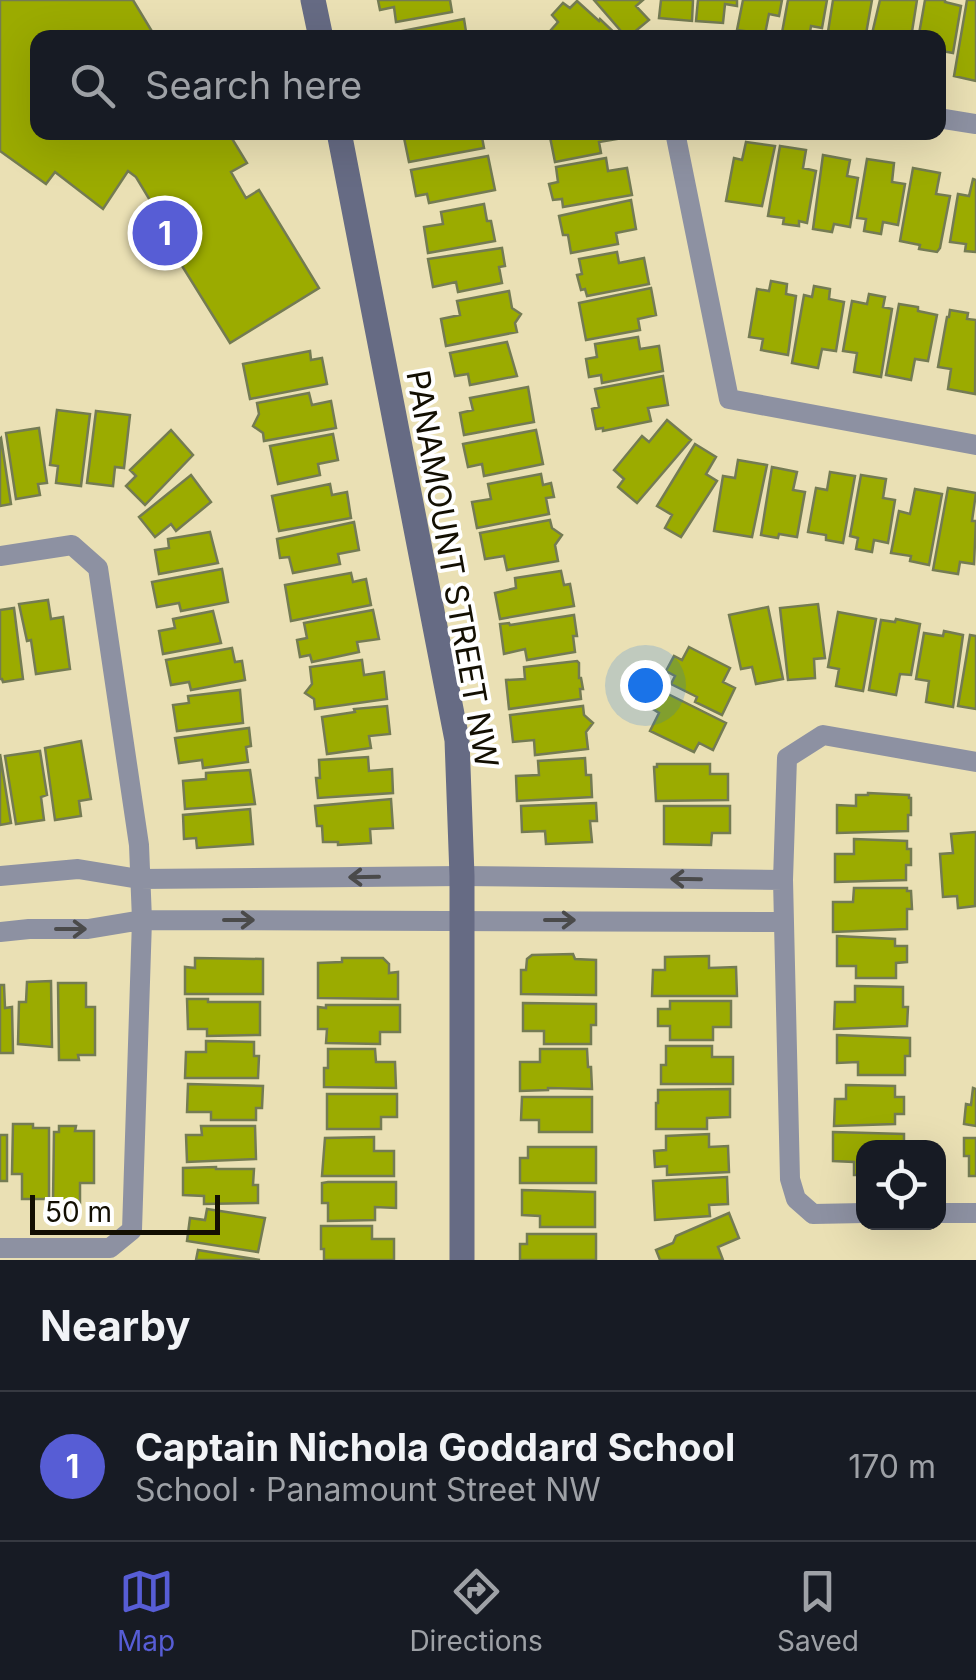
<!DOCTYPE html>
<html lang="en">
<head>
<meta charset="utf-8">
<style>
	body { margin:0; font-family:Inter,sans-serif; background:#20242c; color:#f1f3f6 }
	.controls { position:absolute; right:30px; bottom:30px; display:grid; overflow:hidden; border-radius:20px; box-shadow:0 10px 40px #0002 }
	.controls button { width:90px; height:90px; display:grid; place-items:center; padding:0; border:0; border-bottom:2px solid #363941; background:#171b24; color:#f1f3f6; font:50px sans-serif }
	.scale { position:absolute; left:30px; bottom:25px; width:190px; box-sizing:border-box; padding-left:10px; border:5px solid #130f02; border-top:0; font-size:28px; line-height:35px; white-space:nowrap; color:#130f02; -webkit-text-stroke:8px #fff; paint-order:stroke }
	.you { position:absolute; left:645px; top:685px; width:35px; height:35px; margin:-25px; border:8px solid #fff; border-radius:50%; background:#1a73e8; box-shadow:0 0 0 15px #1a73e833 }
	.badge { display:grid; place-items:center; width:65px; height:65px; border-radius:50%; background:#575dd5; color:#fff; font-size:32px; font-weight:700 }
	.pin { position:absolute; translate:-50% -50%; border:5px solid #fff; box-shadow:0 2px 10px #0006 }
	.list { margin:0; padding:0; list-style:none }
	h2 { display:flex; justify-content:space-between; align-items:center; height:130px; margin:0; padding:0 40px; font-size:42px }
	h2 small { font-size:32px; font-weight:400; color:#9ea1a6 }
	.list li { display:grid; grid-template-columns:65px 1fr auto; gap:30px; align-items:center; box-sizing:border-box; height:150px; padding:0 40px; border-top:2px solid #363941 }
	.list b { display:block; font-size:38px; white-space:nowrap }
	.list p { margin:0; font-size:32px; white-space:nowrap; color:#9ea1a6 }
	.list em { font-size:32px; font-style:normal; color:#9ea1a6 }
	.icon { flex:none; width:55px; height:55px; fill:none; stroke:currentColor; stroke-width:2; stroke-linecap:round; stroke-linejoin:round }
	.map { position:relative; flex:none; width:976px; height:1260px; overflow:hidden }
	.search { position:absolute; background:#171b24; box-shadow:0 10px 40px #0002; left:30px; right:30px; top:30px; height:110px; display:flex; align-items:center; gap:25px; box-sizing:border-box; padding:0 35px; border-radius:20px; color:#9ea1a6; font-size:38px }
	.sheet { height:280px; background:#171b24 }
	nav { display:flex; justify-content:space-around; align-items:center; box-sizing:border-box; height:140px; border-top:2px solid #363941; background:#171b24; font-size:28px; color:#9ea1a6 }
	nav a { display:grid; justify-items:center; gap:5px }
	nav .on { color:#575dd5 }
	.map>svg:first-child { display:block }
	.building { fill:#9bab00; stroke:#747b53; stroke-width:2.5 }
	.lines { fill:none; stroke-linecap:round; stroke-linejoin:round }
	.street { stroke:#8d91a2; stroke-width:20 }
	.secondary { stroke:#666b84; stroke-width:25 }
	.oneway { stroke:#4a4a4a }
	.labels { text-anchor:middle; stroke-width:8; stroke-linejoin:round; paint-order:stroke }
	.street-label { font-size:32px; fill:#130f02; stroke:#fff }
</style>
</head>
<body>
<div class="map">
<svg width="976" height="1260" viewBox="0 0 976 1260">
	<rect width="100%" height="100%" fill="#eae0b4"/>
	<path class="building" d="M0,0H133L156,38H38V132H228L247,163L231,172L246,198L259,190L319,288L230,343L169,245L174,240L136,177L128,171L103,209L55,172L46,184L0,151Z
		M378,0H450L452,12L396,22L394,7L380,10Z
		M594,0H643L636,6L649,20L627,38Z
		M661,0H693L692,21L659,18Z
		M698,0H737V6L725,4L723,23L696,21Z
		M743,0H782L779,16L769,14L765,34L737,30Z
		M788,0H827L822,28L811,26L809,38H781Z
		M833,0H872L866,34L855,32L854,38H827Z
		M880,0H917L911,38H871Z
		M925,0H945V2L961,6L953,53L942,51L939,69L938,38H916L917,34H919Z
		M967,0H976V81L954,76Z
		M577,1L599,21L600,19L620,38H558L551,30L558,22L552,15L563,3L570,8Z
		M464,19L467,38H398L397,32Z
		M481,132L484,148L409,162L403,133Z
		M549,132H616L617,139L599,142L601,153L555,162Z
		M746,142L775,146L762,206L726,201L734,158L742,160Z
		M780,146L806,150L803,168L816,171L807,223L799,221V226L783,224L784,218L768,216Z
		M823,155L850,160L847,176L858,178L850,227L834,224L832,232L813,229Z
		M488,156L495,190L429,203L427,194L416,196L411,170Z
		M606,158L608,171L627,168L632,195L563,207L562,199L553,200L549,184L558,182L556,167Z
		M867,159L894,163L892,182L905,184L898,225L883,222L881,234L864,231L866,219L857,218Z
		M913,168L940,173L936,194L950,196L940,248L937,252L919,249L920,245L900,241Z
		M973,179L976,180V252L965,251L966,244L950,242L958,194L969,196Z
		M631,200L636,229L616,233L618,244L571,253L568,235H563L559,216Z
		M484,204L487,221H491L495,241L428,253L424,227L443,224L441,212Z
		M502,248L505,266L499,267L502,283L458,292L456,282L433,287L428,259Z
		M617,252L619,263L644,258L649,284L587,296L585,289L581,290L577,275L582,274L579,259Z
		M771,281L787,284L786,294L796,296L788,355L761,350L763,339L749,337L757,289L769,291Z
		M814,286L830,289L829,299L844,302L836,351L822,349L818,368L792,363L804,295L812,297Z
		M651,288L656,315L638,319L640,330L586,340L579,303Z
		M509,291L512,308L521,314L515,323L517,332L446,346L441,319L460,315L457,301Z
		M869,294L885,297L883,307L892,309L881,377L854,372L857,353L843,351L852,301L867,304Z
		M899,304L918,307V311L937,315L928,361L915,359L911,380L886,375Z
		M950,310L968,313L967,319L976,320L975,394L948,389L951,369L938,367L947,317H949Z
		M638,337L640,349L659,346L663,371L602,383L601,375L589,377L586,359L597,357L595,344Z
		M507,342L517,376L470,385L468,374L455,376L450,353Z
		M310,351L311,360L322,358L327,384L250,399L243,364Z
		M663,376L668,405L648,408L651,421L603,431V428L596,429L592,409L599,407L595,389Z
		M528,387L534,422L464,435L460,413L473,410L470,398Z
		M309,393L312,405L331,401L336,428L264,441L263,433L253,426L259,414L257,403Z
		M57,410L90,414L81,486L56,483L58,466L50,465Z
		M96,411L130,415L124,468L115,467L113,486L87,483Z
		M667,420L691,440L637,503L618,487L624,479L614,470L642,436L649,442Z
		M39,428L47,483L38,484L40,495L16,499L6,433Z
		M171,430L193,455L145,505L126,486L136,476L130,470Z
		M536,430L543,464L484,476L482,464L468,467L463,444Z
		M333,434L338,460L318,464L320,475L278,484L270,446Z
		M1,438L11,504L0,506V439Z
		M695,444L716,457L706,474L717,481L681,537L665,528L672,515L657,506Z
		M738,460L767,465L752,537L714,531L723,476L735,478Z
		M772,467L797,472L793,490L805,492L797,537L779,534L778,538L761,535Z
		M830,472L855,476L843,543L826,540V535L808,532L816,488L827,490Z
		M541,474L543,485L551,483L554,497L546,498L549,514L477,528L472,502L491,499L488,484Z
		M191,475L211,502L176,531L171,524L155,537L139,517Z
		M861,475L886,479L883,498L895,500L888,543L874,540L872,552L856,549L858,538L850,536Z
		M330,484L332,495L347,492L351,518L279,531L272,496Z
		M948,488L976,493L972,521H976L974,564L960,562L958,574L933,570Z
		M915,489L942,494L929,565L910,561L911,556L891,553L899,511L910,514Z
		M550,520L552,528L562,535L555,545L558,561L507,570L504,556L485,559L480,533Z
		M354,522L359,550L338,554L340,564L293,573L289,557L280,558L277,539Z
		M210,532L218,563L159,574L155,550L169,548L168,539Z
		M222,569L228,602L181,611L179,603L157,607L152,582Z
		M561,571L564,585L570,584L574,606L500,619L495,593L516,588L515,578Z
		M351,573L353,582L366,579L371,605L291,621L285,585Z
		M48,600L51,619L63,617L70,669L36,674L31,640L27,641L19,604Z
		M818,604L825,658L814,659L815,678L788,680L780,608Z
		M768,607L783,679L756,684L752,667L741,669L729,615Z
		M14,608L23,679L3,682L2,679H0V610Z
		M373,610L379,639L357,642L359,652L312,662L310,655L300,657L297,640L307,638L304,623Z
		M213,611L221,643L163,654L159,631L175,628L173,619Z
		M838,612L876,619L863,691L836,686L839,669L828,667Z
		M574,615L577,636H573L575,652L527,660L525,649L504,654L500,624L509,623L510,625Z
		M896,619L920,624L911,675L900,674L896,695L869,690L881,620L895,622Z
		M944,631L963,635L953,707L926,702L929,681L916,679L924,633L943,636Z
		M970,635L976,636V709L958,706Z
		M689,647L730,668L723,682L735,688L722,715L695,702L697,697L671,684L675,676L666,671L674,656L682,660Z
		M232,648L235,662L242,661L245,680L191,690L189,682L171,685L166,660Z
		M362,660L364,675L384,672L387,699L315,709L314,699L305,693L312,684L310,667Z
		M577,661L579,663V678H581L583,689H580L581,699L509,709L506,680L525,679L524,667Z
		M240,690L243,723L177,731L173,705L189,703L188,696Z
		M662,691L726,723L713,750L699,743L694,752L650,731L659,713L653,709Z
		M387,706L390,734L369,736L371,748L327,754L322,717L355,712L354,709Z
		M583,706L584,715L593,723L586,732L588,749L535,755L534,740L513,742L510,715Z
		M249,728L251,746L246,747L248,762L203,768L202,760L179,763L175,738Z
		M81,741L91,799L79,801L81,816L55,820L45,748Z
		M40,751L47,795L41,797L44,820L16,824L5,756Z
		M0,754L11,823L0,825Z
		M368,757L369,771L392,769L393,793L318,798L316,778H320L319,760Z
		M585,758L586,775H591L592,797L517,801L516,776L539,775L538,761Z
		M657,764H710V774H728V800L656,801L654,767H657Z
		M250,770L255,804L185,809L183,781L206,779V773Z
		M868,793L909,795V798H911V815H908V831L837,833V805L856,806V795H868Z
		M391,799L393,828L370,829L371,843L338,845V842H323L322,826H317L315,806Z
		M596,803L597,821H590L592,842L546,844L545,831L522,832L521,806Z
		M664,806H730V833H712L711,845L664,844Z
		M250,809L253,844L197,848L196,838L184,839L183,815Z
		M976,832L975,906L958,908L957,896L943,897L940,854L953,853L951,834Z
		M854,839L907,841V849H911V865H906V880L835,882V854H854Z
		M854,888H907V891H911L912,909H907V929L833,932V902H853Z
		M837,936L895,939V946H907V962L896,963V978H856V966H837Z
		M573,954L575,959L596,960V995L521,994V970H526L527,959L532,955Z
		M709,956V968L736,967L737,996H652L653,970H665V957Z
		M195,958L263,959V994H185V967L195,968Z
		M342,958H383L389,964V973L398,972V999L318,998V963L342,962Z
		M51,981L52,1047L18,1044L19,1002H26L27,982Z
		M58,983H86V1007H95V1055H78L79,1060H59Z
		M0,985H4L5,1008L12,1007L13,1053H0Z
		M855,986L903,987V1007H908L907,1026L834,1029L835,1002H855Z
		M187,999H208V1002H260V1035L207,1036V1029H188Z
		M670,1001H731V1027H713V1040H670V1026H658V1009H670Z
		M523,1003L596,1004V1025H591V1044H544V1031H523Z
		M326,1005H400V1032H380V1044L326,1043L327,1029H318V1007L326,1008Z
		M837,1035L910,1038V1056H905V1075H858V1062L837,1063Z
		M206,1041L254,1042V1056H259L258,1078H185L186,1052H206Z
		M666,1046H712V1057H733V1084H661V1065H666Z
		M328,1049H375L376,1062H395L396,1088L324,1087V1068H328Z
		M540,1049H587L588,1067H591L592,1089L548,1088V1090L520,1091V1062H540Z
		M188,1084L263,1086L262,1108H256V1120H211V1112H187Z
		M846,1085L895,1086V1097H904V1114H895V1124L834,1126L835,1099H846Z
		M973,1088L976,1089V1126L964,1124L966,1104L971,1105Z
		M730,1089V1117L707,1118V1129H656V1103H658V1090Z
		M327,1094H397V1117H381V1129H327Z
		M522,1097H592V1132H539V1120H521Z
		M13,1124H33V1128H49V1199H22V1174H12Z
		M59,1126H76L75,1131H94V1183H80V1203H53L54,1132H59Z
		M201,1126H255L256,1159L187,1162L186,1135H202Z
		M833,1132L904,1134V1145L907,1148H864V1175H854V1162L833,1161Z
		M709,1134V1147L728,1146L729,1172L667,1175V1166L655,1167L654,1151L666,1150V1136Z
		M0,1135H7V1181H0Z
		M374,1137V1151H394V1176H322L325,1138Z
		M964,1138H976V1176H969V1156H964Z
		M528,1147H596V1183H520V1158H528Z
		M216,1167V1169H254L253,1185H258V1203L204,1204V1196L183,1195V1168Z
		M727,1177L728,1204L709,1205L710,1216L655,1220L653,1181Z
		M328,1182H396V1208L375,1207V1220L328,1221V1203H322V1183Z
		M522,1190L595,1192V1227H540V1216L522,1215Z
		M207,1209L265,1218L258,1252L187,1241L190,1218L205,1220Z
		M729,1213L739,1238L718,1247L723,1260H660L656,1250L673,1243L676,1236Z
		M321,1226H372V1239H394V1260H324V1249H321Z
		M527,1234H596V1260H520V1244H527Z
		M198,1250L260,1260H196Z"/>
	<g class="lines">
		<path class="street" d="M938,118L976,124
			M675,132L729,399L976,445
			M0,556L72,545L98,568L139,845L142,920L132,1230L110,1248H0
			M0,876L78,869L139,879L462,876L783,880
			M0,932L29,929H88L142,920L784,922
			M864,1213L813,1214L796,1199L790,1179L783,880L787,758L823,735L976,762
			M938,1213H976"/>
		<path class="secondary" d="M313,0L321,38
			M339,132L457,740L462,876V1260"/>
	</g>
	<defs><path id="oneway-shaft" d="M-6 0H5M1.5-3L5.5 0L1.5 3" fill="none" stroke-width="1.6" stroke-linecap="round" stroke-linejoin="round" transform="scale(2.5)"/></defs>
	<g class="oneway">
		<use href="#oneway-shaft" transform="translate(364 877) rotate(179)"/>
		<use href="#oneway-shaft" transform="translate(686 879) rotate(-179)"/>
		<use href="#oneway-shaft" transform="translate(239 920)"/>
		<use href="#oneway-shaft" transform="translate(560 920)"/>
		<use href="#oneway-shaft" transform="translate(71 929)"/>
	</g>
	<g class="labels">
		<g class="street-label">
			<text transform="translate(452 569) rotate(80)" y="11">PANAMOUNT STREET NW</text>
		</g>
	</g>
</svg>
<div class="controls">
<button><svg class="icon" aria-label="locate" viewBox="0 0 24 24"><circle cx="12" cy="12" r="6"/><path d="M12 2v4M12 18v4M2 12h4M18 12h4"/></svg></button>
</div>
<div class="scale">50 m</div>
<div class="you"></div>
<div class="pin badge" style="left:165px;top:233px">1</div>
<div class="search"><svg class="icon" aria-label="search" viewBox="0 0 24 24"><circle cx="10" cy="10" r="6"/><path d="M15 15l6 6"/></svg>Search here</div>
</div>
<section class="sheet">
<h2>Nearby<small></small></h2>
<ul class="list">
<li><span class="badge">1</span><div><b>Captain Nichola Goddard School</b><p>School · Panamount Street NW</p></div><em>170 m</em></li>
</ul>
</section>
<nav>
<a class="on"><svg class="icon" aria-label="map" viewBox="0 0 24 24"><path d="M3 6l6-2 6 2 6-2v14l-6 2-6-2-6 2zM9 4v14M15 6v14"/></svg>Map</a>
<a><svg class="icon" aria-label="directions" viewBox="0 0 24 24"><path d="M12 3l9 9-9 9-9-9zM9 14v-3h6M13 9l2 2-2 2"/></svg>Directions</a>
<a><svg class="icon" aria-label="saved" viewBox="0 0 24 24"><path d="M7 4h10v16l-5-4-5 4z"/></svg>Saved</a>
</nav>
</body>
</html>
